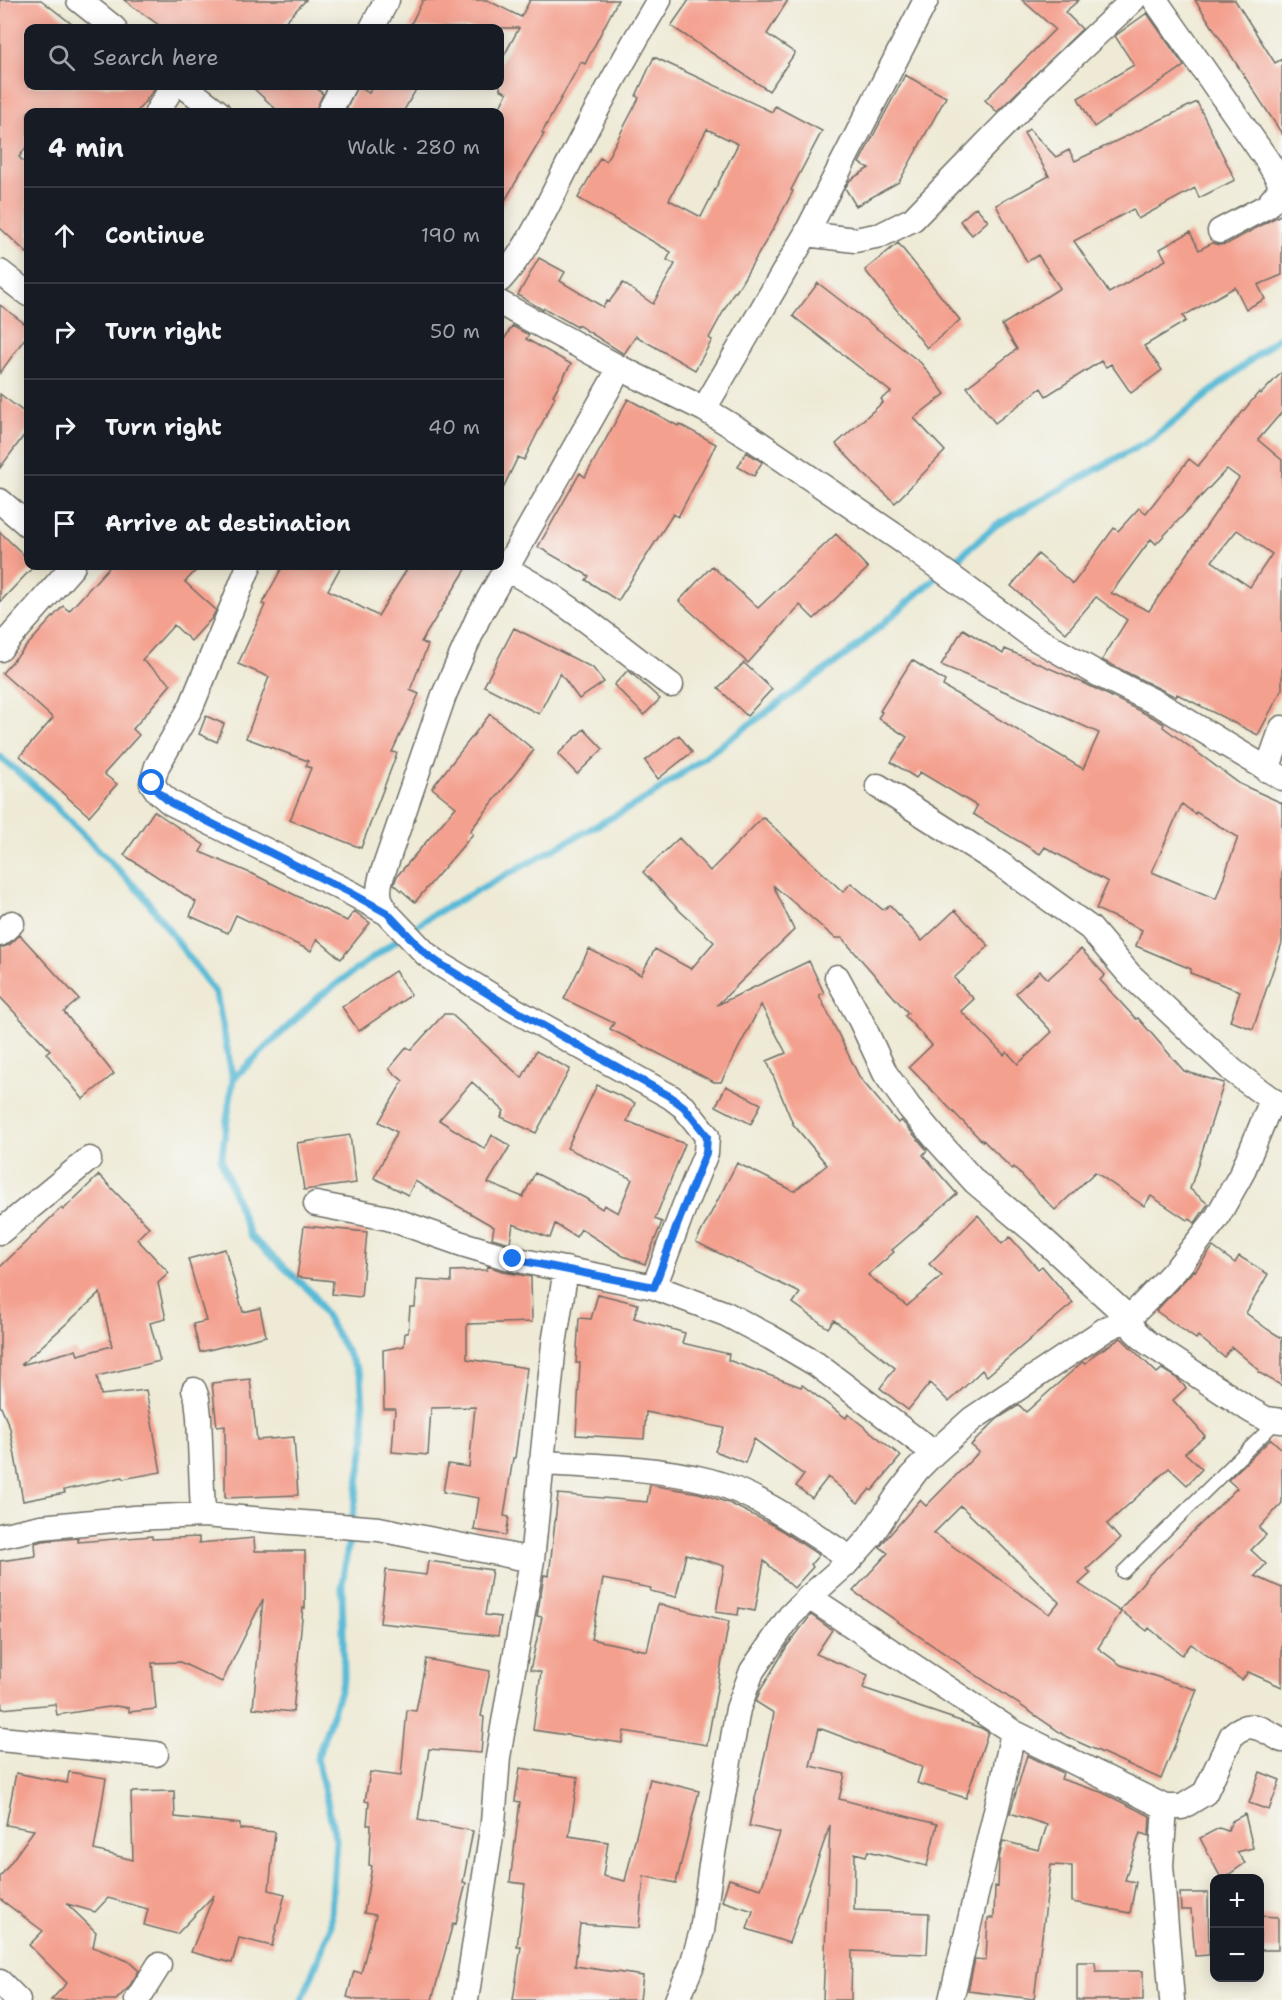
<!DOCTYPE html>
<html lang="en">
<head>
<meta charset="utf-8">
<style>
	body { margin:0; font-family:"Shantell Sans",sans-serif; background:#242831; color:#f1f3f6 }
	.controls { position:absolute; right:18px; bottom:18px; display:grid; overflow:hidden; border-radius:12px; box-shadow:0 3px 15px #0003 }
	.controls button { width:54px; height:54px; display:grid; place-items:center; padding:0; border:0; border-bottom:2px solid #363941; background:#171b24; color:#f1f3f6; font:30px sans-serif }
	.stop { position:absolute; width:18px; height:18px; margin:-14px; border:4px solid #1a73e8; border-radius:50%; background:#fff }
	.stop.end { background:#1a73e8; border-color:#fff; box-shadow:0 2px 6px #0008 }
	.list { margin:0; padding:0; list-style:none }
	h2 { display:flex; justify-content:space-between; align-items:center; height:78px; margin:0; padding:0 24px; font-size:26px }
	h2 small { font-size:20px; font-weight:400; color:#9ea1a6 }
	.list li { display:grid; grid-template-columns:39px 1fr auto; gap:18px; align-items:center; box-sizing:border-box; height:96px; padding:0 24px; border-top:2px solid #363941 }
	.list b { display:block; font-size:22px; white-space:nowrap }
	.list em { font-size:20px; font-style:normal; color:#9ea1a6 }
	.icon { flex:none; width:33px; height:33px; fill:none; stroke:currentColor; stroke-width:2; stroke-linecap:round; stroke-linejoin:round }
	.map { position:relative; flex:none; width:1282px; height:2000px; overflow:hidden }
	.search { position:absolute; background:#171b24; box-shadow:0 3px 15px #0003; left:24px; top:24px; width:480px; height:66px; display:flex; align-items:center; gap:15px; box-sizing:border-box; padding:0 21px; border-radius:12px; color:#9ea1a6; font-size:22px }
	.panel { position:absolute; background:#171b24; box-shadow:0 3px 15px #0003; left:24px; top:108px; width:480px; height:462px; border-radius:12px }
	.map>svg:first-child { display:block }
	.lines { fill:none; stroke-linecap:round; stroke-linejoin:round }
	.stream { stroke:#58bad6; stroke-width:7 }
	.building { fill:#f4a08f; fill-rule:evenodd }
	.service-casing { stroke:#6f6e66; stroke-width:15 }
	.minor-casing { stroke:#6f6e66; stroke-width:27 }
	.service { stroke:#fff; stroke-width:12 }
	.minor { stroke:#fff; stroke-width:24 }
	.route { stroke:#1a73e8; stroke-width:8 }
</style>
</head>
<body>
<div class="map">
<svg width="1282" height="2000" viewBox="0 0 1282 2000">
	<rect width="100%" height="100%" fill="#f6f6f2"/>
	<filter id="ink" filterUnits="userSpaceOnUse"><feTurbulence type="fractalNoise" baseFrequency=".0167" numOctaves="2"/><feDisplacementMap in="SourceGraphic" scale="12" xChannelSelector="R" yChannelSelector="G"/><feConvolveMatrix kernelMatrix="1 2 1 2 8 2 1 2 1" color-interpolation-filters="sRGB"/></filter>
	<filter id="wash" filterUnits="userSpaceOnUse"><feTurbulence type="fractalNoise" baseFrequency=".008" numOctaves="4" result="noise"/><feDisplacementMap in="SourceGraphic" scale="24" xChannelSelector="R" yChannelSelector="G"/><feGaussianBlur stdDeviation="1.35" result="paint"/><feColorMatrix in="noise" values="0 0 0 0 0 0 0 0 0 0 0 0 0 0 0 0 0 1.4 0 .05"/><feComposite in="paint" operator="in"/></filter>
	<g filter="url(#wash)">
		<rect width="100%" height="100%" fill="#eeead5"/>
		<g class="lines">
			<path class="stream" d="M948,567L996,525L1153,438L1282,335
				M0,757L35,786L143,895L216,994L233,1079L221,1160L250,1236L313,1294L361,1376L365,1439L342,1584L344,1679L317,1759L336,1840L330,1929L302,2000
				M233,1079L320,996L429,917L649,797L854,649L939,575"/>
		</g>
		<g id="blocks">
			<path class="building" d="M0,0H41L77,28H28V86H157L137,112H28V145L19,157L28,166V254L0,228Z
				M124,0H306L279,28H163Z
				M423,0H487L521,17L530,0H618L585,64L581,62L542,133L544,134L500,209V107L507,93L500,89V63L519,28H409Z
				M689,0H788L767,34L795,53L769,91L671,26Z
				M1022,0H1079L1065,12L1082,29L997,112L985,100L1055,29Z
				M1195,0H1235L1275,63L1282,59V134Z
				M1147,13L1184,66L1094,127L1078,98L1134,65L1115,36Z
				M654,57L772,112L775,106L822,131L791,190L793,191L773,229L736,292H734L709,338L712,340L695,370L636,336L624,354L578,325L577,327L544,308L543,310L518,295L539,258L565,272L560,281L603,307L607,301L609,302L623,283L653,304L675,264L667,260L671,252L578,198L600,158L606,161L639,98L636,96ZM707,129L738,144L701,217L669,200Z
				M905,75L946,97L899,182L856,206L845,188L850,180L869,168L859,163Z
				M251,86H314L323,94L315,112H279Z
				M357,86L369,93L373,86H418L403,112H345Z
				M1197,102L1235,180L1199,198L1195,188L1138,219L1133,209L1074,241L1109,293L1166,260L1160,249L1190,232L1199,250L1212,243L1219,245L1227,244L1282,214V275L1258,285L1265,299L1246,309L1235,287L1183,316L1186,321L1144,346L1162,370L1131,393L1111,364L1106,367L1101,361L1046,396L1041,388L995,423L967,387L1017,349L1002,325L1060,288L1038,255L1027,262L996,205L1049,176L1024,133L1029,129L1056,157L1069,150L1075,161Z
				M976,207L988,221L972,235L960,221Z
				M898,243L960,320L927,348L865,270Z
				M818,283L921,363L945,394L914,418L945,451L895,503L862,472L836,444L883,402L881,399L891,392L793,316Z
				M0,305L28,326V334L0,373Z
				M512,326L529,335L526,339L571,364L553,395L555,397L524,460L518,457L500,494V347Z
				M1282,372V412L1258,440L1282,460V689L1258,735L1177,694L1176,697L1102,660L1127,620L1096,597L1066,633L1011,586L1038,554L1073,584L1114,528L1118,531L1139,508L1146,513L1189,459L1198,466L1259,392L1261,394ZM1227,469L1239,478L1149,611L1111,593L1151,539L1156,544ZM1237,530L1272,554L1250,587L1212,561Z
				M0,394L28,415V430L0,468Z
				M628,399L678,426L679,424L716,444L678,517L673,514L618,601L586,580L589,576L538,547L580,473L585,477Z
				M746,452L762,462L754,476L738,467Z
				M0,532L28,559V566H34L0,602Z
				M836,534L868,568L814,619L800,605L748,663L679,601L712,566L758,608Z
				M110,566H200L185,582L216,610L212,618L191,641L174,625L142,660L171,684L133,729L139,735L104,774L117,784L89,816L20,756L53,718L2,673L63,606L69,611Z
				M283,566H341L328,590L378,616L409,566H468L421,642L428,645L410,690L419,694L392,752L397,753L361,848L290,820L311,768L306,766L308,761L246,738L269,677L238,664L265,605L262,604Z
				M514,628L593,668L604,682L579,699L560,673L539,714L484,686Z
				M963,629L1003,654L1005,649L1086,684L1152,717L1164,724L1163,727L1240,784L1282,803V943L1253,1029L1230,1021L1240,991L1190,973L1191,969L1136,946L1142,930L1096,909L1108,882L1045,847L1040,854L973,814L977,806L920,772L916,778L891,762L907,737L878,718L882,712L880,711L912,660L945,681L943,686L1083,769L1099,733L1047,709L941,665ZM1182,804L1195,814L1196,812L1238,837L1216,899L1152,872Z
				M744,663L772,689L747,716L718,688Z
				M628,670L660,699L644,715L614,685Z
				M490,714L534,750L470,831L473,834L415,902L394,884L397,876L456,807L432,788Z
				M206,716L224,724L217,742L199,734Z
				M584,729L603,749L577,774L558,754Z
				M679,735L692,752L658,779L645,761Z
				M154,811L204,845L200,852L255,875L347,921L354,911L370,923L341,959L317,939L311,951L236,915L228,933L190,916L196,902L124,855Z
				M763,817L843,892L851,883L883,910L890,905L922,941L955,910L989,946L954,978L974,999L961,1011L1004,1055L1007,1052L1018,1064L1052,1032L1016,993L1040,971L1048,979L1081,949L1105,975L1100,980L1136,1019L1138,1018L1184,1071L1224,1083L1190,1189L1208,1204L1195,1223L1189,1218L1187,1220L1151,1196L1144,1206L1095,1172L1055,1210L1014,1167L1012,1169L983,1140L982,1141L909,1067L932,1045L905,1016L908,1013L842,938H835L773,885L794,930L717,1005L809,961L824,993L819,995L860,1078L898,1123L901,1120L927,1150L923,1155L957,1194L892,1250L894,1252L868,1275L907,1306L942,1276L929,1264L978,1215L1002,1244L1010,1237L1038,1269L1042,1266L1073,1303L987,1376L982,1370L949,1402L930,1383L908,1410L880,1388L895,1368L834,1320L828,1328L793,1303L800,1293L696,1242L737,1163L794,1191L827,1165L793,1124L767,1061L786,1053L761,1005L721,1082H714L610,1029L614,1023L564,999L589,949L641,975L655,949L691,969L714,942L681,912L643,872L679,838L710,871Z
				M20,935L79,999L64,1012L114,1074L83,1099L46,1053L50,1050L0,997V948L9,945Z
				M395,971L411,995L359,1031L342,1007Z
				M444,1014H451L522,1078L536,1051L570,1069L536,1133L501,1117L504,1111L472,1082L439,1120L485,1149L492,1135L510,1146L488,1183L523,1197L535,1173L585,1198L602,1209L604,1205L618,1213L632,1179L567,1148L597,1085L635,1103L627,1121L685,1144L655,1219L662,1222L645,1264L623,1256L581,1229L576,1237L555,1224L550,1238L513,1224L510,1243L492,1238L494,1227L415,1181L408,1195L374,1178L397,1132L379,1122L403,1081L389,1069L407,1047L411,1050Z
				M726,1086L761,1104L751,1124L716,1106Z
				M350,1135L356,1183L304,1190L297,1143Z
				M99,1175L149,1227L137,1239L169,1273L158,1283L166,1319L150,1323L160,1361L97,1376L101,1395L146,1390L161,1472L123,1479L122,1477L64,1490L65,1493L23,1501L10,1428L0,1405V1267L61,1208L63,1210ZM100,1293L112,1346L78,1355L76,1350L21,1365Z
				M304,1226L367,1232L361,1297L332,1294L333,1281L297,1277Z
				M1213,1247L1235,1263L1239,1256L1268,1274L1246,1313L1267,1329L1282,1338V1386L1258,1372L1259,1370L1232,1347L1224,1357L1198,1336L1196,1339L1156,1311L1194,1270L1195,1271Z
				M225,1249L243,1312L260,1308L266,1336L200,1352L193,1324L206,1321L188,1259Z
				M488,1266L505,1272L531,1277L532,1322L467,1324V1359L527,1368L515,1458H513L504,1516L509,1517L506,1535L474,1530L479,1498L443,1492L448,1464L469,1467L475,1407L431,1408L428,1455L392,1452L395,1409H384L383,1350L404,1346L405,1333H408L410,1307H415L417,1280L451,1282V1271L487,1270Z
				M598,1294L638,1304L634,1318L685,1333L682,1343L729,1354L728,1360L801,1387L802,1385L846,1418L848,1414L901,1456L872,1491L870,1489L858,1503L828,1477L812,1498L796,1486L804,1475L754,1439L745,1463L715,1451L724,1428L646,1412L644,1439L576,1435L580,1363H576L579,1318L591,1319Z
				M1121,1338L1157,1373L1162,1369L1178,1379L1186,1388L1173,1400L1205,1436L1185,1453L1202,1469L1187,1485L1169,1468L1107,1524L1120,1539L1087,1569L1091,1573L1079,1584L1121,1612L1098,1648L1121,1665L1197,1690L1161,1779L1067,1737L853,1591L888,1553L880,1547L886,1539L920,1500L926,1506L979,1452L971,1445L997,1419L1019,1405L1026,1412L1079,1365L1083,1362L1085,1364L1095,1354ZM961,1506L1059,1602L1049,1614L934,1533Z
				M250,1379L257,1440L294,1437L298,1495L225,1498V1426L217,1427L212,1383Z
				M1271,1439L1282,1449V1503L1259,1528L1266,1535L1251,1550L1266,1564L1255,1576L1282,1588V1687L1248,1672L1242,1680L1191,1644L1182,1655L1149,1628L1147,1631L1120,1610L1149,1575L1237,1488L1228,1480Z
				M650,1485L699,1493L729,1503L775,1526L819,1555L811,1564L813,1567L794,1588L764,1561L755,1611L739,1608L738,1615L716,1612L724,1566L686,1554L676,1597L650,1591L651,1588L603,1579L591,1639L647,1651L658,1604L729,1621L707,1745L624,1731L622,1743L533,1730L541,1672L530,1670L542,1617L537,1616L544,1575L549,1576L558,1494L647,1502Z
				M152,1536V1539L199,1537V1543L254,1538L255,1551H305V1608H303L293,1712L253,1708L263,1599L222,1682L180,1662L152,1663L156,1709L129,1712V1708L115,1706L57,1715L55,1704L2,1709L0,1686V1561L36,1556L35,1543L43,1541L78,1538V1542Z
				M428,1561L492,1570L485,1615L501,1617L498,1636L380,1623L386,1570L426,1575Z
				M811,1615L832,1630L816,1654L868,1675L863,1688L981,1728L988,1732L966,1798L917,1783L922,1767L819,1728L810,1766L845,1774L839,1799L937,1824L927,1866L868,1851L866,1856L855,1853L854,1910L929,1913L927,1954L852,1951L851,2000H823L830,1825L789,1943L747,1929L753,1911L722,1901L729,1879L761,1889L780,1833L749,1826L774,1713L756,1702L760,1691L787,1646Z
				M426,1659L490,1671L481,1716L484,1717L481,1753L429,1749L418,1820L473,1831L463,1882L466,1883L456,1924L453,1923L432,2000H357L347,1997L354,1971L361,1973L376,1915L364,1913L372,1866L369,1865L371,1825H367L369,1802L365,1801L370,1772L401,1776L407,1710L416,1711Z
				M1027,1755L1063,1773L1061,1779L1101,1792L1150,1816L1149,1836L1140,1833L1125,1880L1136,1882L1130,1913L1072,1902V1866L1051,1865L1034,1999L968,1991L975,1959L986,1960L988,1918H994L995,1886L998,1887L999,1859L1003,1841L1039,1850L1047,1825L1010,1813Z
				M520,1768L578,1777L569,1836L608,1842L603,1876L625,1881L650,1779L699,1791L676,1883L644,1876L639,1928L580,1924L575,1966L643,1976L640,2000H513L521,1947H517L525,1884L510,1882L520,1802L515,1801Z
				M69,1772L106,1778L94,1850L133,1860L131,1792L174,1791L175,1817L240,1824V1829L275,1832L269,1890L285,1894L272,1946L239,1938L232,1963L191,1952L214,1895L177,1934L144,1925L148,1909L108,1898L95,1912L67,1904L96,1932L93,1947L128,1961L139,1971L129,1987L116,2000H51L67,1983L29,1945L43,1931L0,1899V1877L34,1830L6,1825L16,1773L67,1783Z
				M1260,1772L1280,1780L1269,1810L1249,1803Z
				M1245,1814L1253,1848L1237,1852L1245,1863L1224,1878H1221L1200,1838L1219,1828L1228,1831L1232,1821Z
				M1180,1893H1208L1209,1955L1195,1956L1191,1910H1181Z
				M1260,1916L1278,1917V1950H1260Z
				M1077,1962H1095L1096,1971H1143V2000H1077Z"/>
		</g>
	</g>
	<g filter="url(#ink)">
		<use href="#blocks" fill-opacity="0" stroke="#6f6e66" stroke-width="1.5"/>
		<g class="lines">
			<defs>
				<path id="service" d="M1123,1572L1277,1421"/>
				<path id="minor" d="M79,0L114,28
					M1155,0L1267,160L1279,180L1280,190L1267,206L1220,231
					M372,28L387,0
					M184,86L218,112
					M157,112L173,86
					M329,112L343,86
					M806,234L855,240L881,235L913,219L1052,76L1133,0
					M0,272L28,294
					M500,280C531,246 549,201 570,161C598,106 627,53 659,0
					M500,303L620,368L704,409L750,437L904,542L1033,637L1100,675L1159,704L1282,778
					M704,409L806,234L926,0
					M0,501L28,525
					M249,566L191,707L157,766L152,783L158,792L171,803L351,893L387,913L426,954L440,964L513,1009L671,1097L684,1107L707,1136L706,1153L684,1207L654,1287
					M504,568C564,598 617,645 671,685
					M0,649L73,566
					M1267,770L1282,728
					M878,786L999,863L1090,928L1129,974L1233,1071L1272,1100L1282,1105
					M387,913C379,900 377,893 381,878L444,695L478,618L620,368
					M0,934L12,923
					M837,977L861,1021L885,1073L909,1107L937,1140L975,1182L1036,1233L1129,1318L1135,1331L1147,1342L1250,1410L1266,1419L1282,1421
					M316,1204L388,1218L462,1244L513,1259L654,1287L726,1314L770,1337L816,1364L934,1453
					M0,1232L89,1159
					M194,1390L197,1398L199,1417L203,1515
					M541,1463C597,1466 655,1467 710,1481C759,1494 808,1531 850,1558
					M0,1536L41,1527L134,1518L203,1515L379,1529L532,1560
					M809,1597L1013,1732L1165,1807H1182L1205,1793L1232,1735C1250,1718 1263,1730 1282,1740
					M0,1739L156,1754
					M1165,1807L1161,1865L1172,2000
					M0,1982L18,2000
					M137,2000L159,1965
					M466,2000L493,1823L498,1757L532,1560L554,1344L566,1269
					M677,2000L692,1965L702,1931L711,1865L738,1709L752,1671L790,1616L809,1597L845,1565L870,1537L898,1495L917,1470L934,1453L972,1419L1106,1329L1129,1318L1148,1299L1178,1267L1216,1219L1242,1173L1272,1100
					M951,2000L1003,1781L1013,1732"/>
			</defs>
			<use href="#service" class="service-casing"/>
			<use href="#minor" class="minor-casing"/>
			<use href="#service" class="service"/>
			<use href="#minor" class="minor"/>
		</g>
	</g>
	<g class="lines" filter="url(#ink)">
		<path class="route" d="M152,783L158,792L171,803L351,893L387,913L426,954L440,964L513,1009L671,1097L684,1107L707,1136L706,1153L684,1207L654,1287L513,1259"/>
	</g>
</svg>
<div class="controls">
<button>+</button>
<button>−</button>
</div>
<div class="stop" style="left:152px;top:783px"></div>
<div class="stop end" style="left:513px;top:1259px"></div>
<div class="search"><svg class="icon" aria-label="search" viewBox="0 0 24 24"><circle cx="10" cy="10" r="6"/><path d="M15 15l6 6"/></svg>Search here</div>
<section class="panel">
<h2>4 min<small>Walk · 280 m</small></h2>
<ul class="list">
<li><svg class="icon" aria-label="ahead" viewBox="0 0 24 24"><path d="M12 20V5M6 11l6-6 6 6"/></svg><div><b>Continue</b></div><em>190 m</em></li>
<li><svg class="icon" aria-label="right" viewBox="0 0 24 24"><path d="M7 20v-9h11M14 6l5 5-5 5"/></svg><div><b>Turn right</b></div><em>50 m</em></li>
<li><svg class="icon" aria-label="right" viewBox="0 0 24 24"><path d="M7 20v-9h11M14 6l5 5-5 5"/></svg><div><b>Turn right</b></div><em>40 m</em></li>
<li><svg class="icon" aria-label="arrive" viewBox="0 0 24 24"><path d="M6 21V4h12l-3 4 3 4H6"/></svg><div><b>Arrive at destination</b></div></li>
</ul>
</section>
</div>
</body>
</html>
